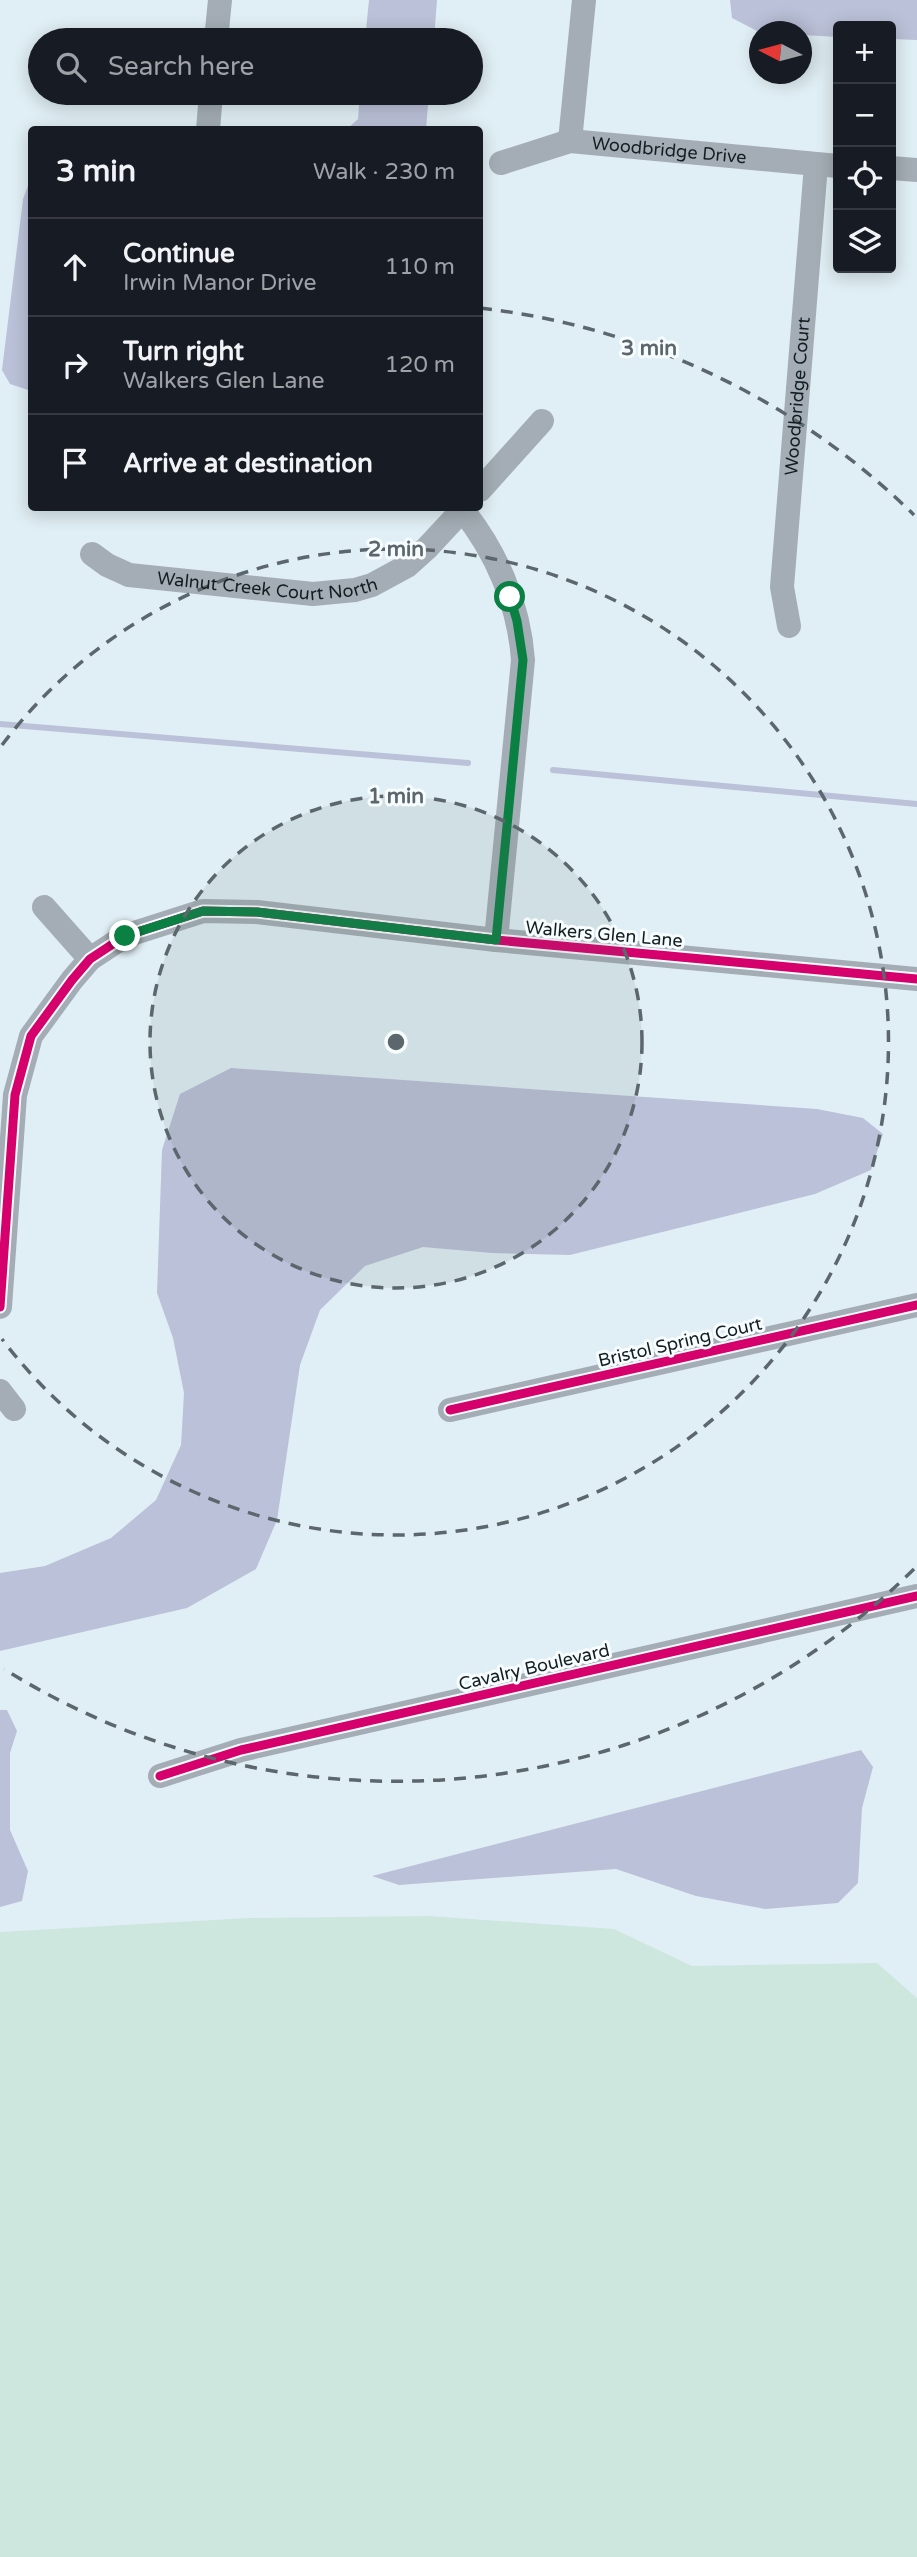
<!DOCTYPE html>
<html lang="en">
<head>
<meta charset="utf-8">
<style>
	body { margin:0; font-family:"Varela Round",sans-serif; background:#20242c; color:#f1f3f6 }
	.controls { position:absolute; right:21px; top:21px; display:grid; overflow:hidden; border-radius:7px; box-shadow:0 4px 18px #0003 }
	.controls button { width:63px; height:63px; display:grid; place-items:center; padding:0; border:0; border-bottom:2px solid #363941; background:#171b24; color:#f1f3f6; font:35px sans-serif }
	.compass { position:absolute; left:749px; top:21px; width:63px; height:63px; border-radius:50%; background:#171b24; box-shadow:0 4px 18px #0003; rotate:276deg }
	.stop { position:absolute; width:21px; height:21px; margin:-16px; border:5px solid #0b8043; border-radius:50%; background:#fff }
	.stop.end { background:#0b8043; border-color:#fff; box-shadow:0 2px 7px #0008 }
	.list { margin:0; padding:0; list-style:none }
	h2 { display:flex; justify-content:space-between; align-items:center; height:91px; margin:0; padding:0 28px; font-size:30px }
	h2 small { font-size:23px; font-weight:400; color:#9ea1a6 }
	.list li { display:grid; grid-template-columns:46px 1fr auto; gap:21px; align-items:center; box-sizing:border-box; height:98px; padding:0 28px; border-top:2px solid #363941 }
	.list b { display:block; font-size:26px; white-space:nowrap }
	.list p { margin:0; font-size:23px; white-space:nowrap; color:#9ea1a6 }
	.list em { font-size:23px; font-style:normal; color:#9ea1a6 }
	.icon { flex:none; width:38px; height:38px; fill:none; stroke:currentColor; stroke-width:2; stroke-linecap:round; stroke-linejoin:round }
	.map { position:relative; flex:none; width:917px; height:2557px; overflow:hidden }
	.search { position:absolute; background:#171b24; box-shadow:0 4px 18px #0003; left:28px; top:28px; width:455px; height:77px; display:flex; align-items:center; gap:18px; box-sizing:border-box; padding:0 24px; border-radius:38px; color:#9ea1a6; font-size:26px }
	.panel { position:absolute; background:#171b24; box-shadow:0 4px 18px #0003; left:28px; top:126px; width:455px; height:385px; border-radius:7px }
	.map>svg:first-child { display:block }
	.green { fill:#cde7df }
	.water { fill:#bbc1d8 }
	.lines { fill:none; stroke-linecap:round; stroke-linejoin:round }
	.stream { stroke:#bbc1d8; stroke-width:6 }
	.minor { stroke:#a4adb5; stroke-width:24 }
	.cycleway-casing { stroke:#f7fcfe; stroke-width:13 }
	.cycleway { stroke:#d6006c; stroke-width:9 }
	.route { stroke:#0b8043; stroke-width:9 }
	.ring { fill:none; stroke:#5b676c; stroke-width:3.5; stroke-dasharray:12 9 }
	.labels { text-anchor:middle; stroke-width:6; stroke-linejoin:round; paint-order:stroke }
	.street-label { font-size:18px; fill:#141e22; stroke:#f7fcfe }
	.centre { fill:#5b676c; stroke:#f7fcfe; stroke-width:3.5 }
	.ring-label { font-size:21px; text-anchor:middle; font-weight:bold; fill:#5b676c; stroke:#f7fcfe; stroke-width:6; stroke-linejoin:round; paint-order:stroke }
</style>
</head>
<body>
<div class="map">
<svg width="917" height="2557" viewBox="0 0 917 2557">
	<rect width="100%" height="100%" fill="#e0eff5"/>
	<path class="green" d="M429,1916L614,1929L692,1966L877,1963L917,1998V2557H0V1932L248,1918Z"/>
	<path class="water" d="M369,0H437L434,40H365Z
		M730,0H917V40L891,39V26H838V37L802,35V32H759L732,18Z
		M360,93H429L426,129H347L358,119Z
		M31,178L32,391H31L10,384L2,370L23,199Z
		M231,1068L817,1109L863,1118L883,1134L871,1170L815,1194L570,1255L492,1253L423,1247L365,1266L320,1310L300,1365L277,1520L256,1569L187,1608L0,1651V1573L45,1566L111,1538L156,1500L181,1445L184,1393L173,1338L157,1293L162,1150L180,1094Z
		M0,1710H7L17,1731L10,1753V1830L28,1871L22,1901L0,1907Z
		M861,1750L873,1767L862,1808L858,1883L838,1903L765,1909L696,1896L616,1869L399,1885L372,1876Z"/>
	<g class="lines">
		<path class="stream" d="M0,724L468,763
			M553,770L917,804"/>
		<g class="minor">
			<path d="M216,40L220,0"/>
			<path d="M208,130L211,93"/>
			<path d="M570,141L584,0"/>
			<path id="s1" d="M501,163L570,141L838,166"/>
			<path d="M891,168L917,170"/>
			<path d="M480,490L542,421"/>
			<path d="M461,508C496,551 519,604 523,660L496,940"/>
			<path id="s2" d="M92,554L107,565L129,575L313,594L355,590L372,585L407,566L427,548L464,508"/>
			<path id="s3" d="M789,626L782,587L816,165"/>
			<path d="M44,907L90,959"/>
			<path d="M0,1307L15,1095L31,1036L72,980L90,959L125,936L203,911L257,912L496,940L917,979"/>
			<path d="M0,1391L14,1409"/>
			<path d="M450,1410L917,1305"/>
			<path d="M160,1776L241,1750L917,1596"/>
		</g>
		<defs>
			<path id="cycleway" d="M0,1307L15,1095L31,1036L72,980L90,959L125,936L203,911L257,912L496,940L917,979
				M450,1410L917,1305
				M160,1776L241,1750L917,1596"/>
		</defs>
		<use href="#cycleway" class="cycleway-casing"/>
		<use href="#cycleway" class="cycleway"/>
	</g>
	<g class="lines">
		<path class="route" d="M125,936L203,911L257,912L496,940L523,660L517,621L510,597"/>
	</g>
	<circle cx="396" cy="1042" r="246" fill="#5b676c" fill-opacity=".12"/>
	<g class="ring">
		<circle cx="396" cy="1042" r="246"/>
		<path d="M2 745A493 493 0 1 1 2 1339"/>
		<path d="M914 1569A739 739 0 0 1 4 1669M480 308A739 739 0 0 1 914 515"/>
	</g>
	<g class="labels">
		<g class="street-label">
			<text dy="6" stroke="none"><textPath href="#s1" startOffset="172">Woodbridge Drive</textPath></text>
			<text dy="6" stroke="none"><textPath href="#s3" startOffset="231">Woodbridge Court</textPath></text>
			<text dy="6" stroke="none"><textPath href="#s2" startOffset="182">Walnut Creek Court North</textPath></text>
			<text transform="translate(604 934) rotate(5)" y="6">Walkers Glen Lane</text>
			<text transform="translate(680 1342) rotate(-13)" y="6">Bristol Spring Court</text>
			<text transform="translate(534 1667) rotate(-13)" y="6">Cavalry Boulevard</text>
		</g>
	</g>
	<circle cx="396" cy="1042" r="10" class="centre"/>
	<g class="ring-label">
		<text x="649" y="355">3 min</text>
		<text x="396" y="556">2 min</text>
		<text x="396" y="803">1 min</text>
	</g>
</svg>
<div class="controls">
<button>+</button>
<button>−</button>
<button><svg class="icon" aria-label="locate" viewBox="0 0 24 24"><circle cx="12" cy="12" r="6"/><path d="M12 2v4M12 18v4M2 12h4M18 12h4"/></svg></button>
<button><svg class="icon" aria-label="layers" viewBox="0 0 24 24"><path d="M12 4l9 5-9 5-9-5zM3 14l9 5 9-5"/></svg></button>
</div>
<svg class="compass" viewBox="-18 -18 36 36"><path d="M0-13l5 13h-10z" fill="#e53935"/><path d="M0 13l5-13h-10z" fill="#9ea1a6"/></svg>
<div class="stop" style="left:510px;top:597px"></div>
<div class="stop end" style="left:125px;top:936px"></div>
<div class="search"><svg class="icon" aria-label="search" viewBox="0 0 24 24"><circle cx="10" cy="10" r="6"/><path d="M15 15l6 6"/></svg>Search here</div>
<section class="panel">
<h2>3 min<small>Walk · 230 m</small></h2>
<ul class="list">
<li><svg class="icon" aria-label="ahead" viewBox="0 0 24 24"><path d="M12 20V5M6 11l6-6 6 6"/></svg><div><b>Continue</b><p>Irwin Manor Drive</p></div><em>110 m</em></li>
<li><svg class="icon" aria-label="right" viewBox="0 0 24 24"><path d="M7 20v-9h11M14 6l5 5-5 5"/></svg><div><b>Turn right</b><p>Walkers Glen Lane</p></div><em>120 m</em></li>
<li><svg class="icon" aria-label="arrive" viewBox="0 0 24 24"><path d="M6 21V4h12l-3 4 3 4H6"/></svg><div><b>Arrive at destination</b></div></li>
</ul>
</section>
</div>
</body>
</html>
